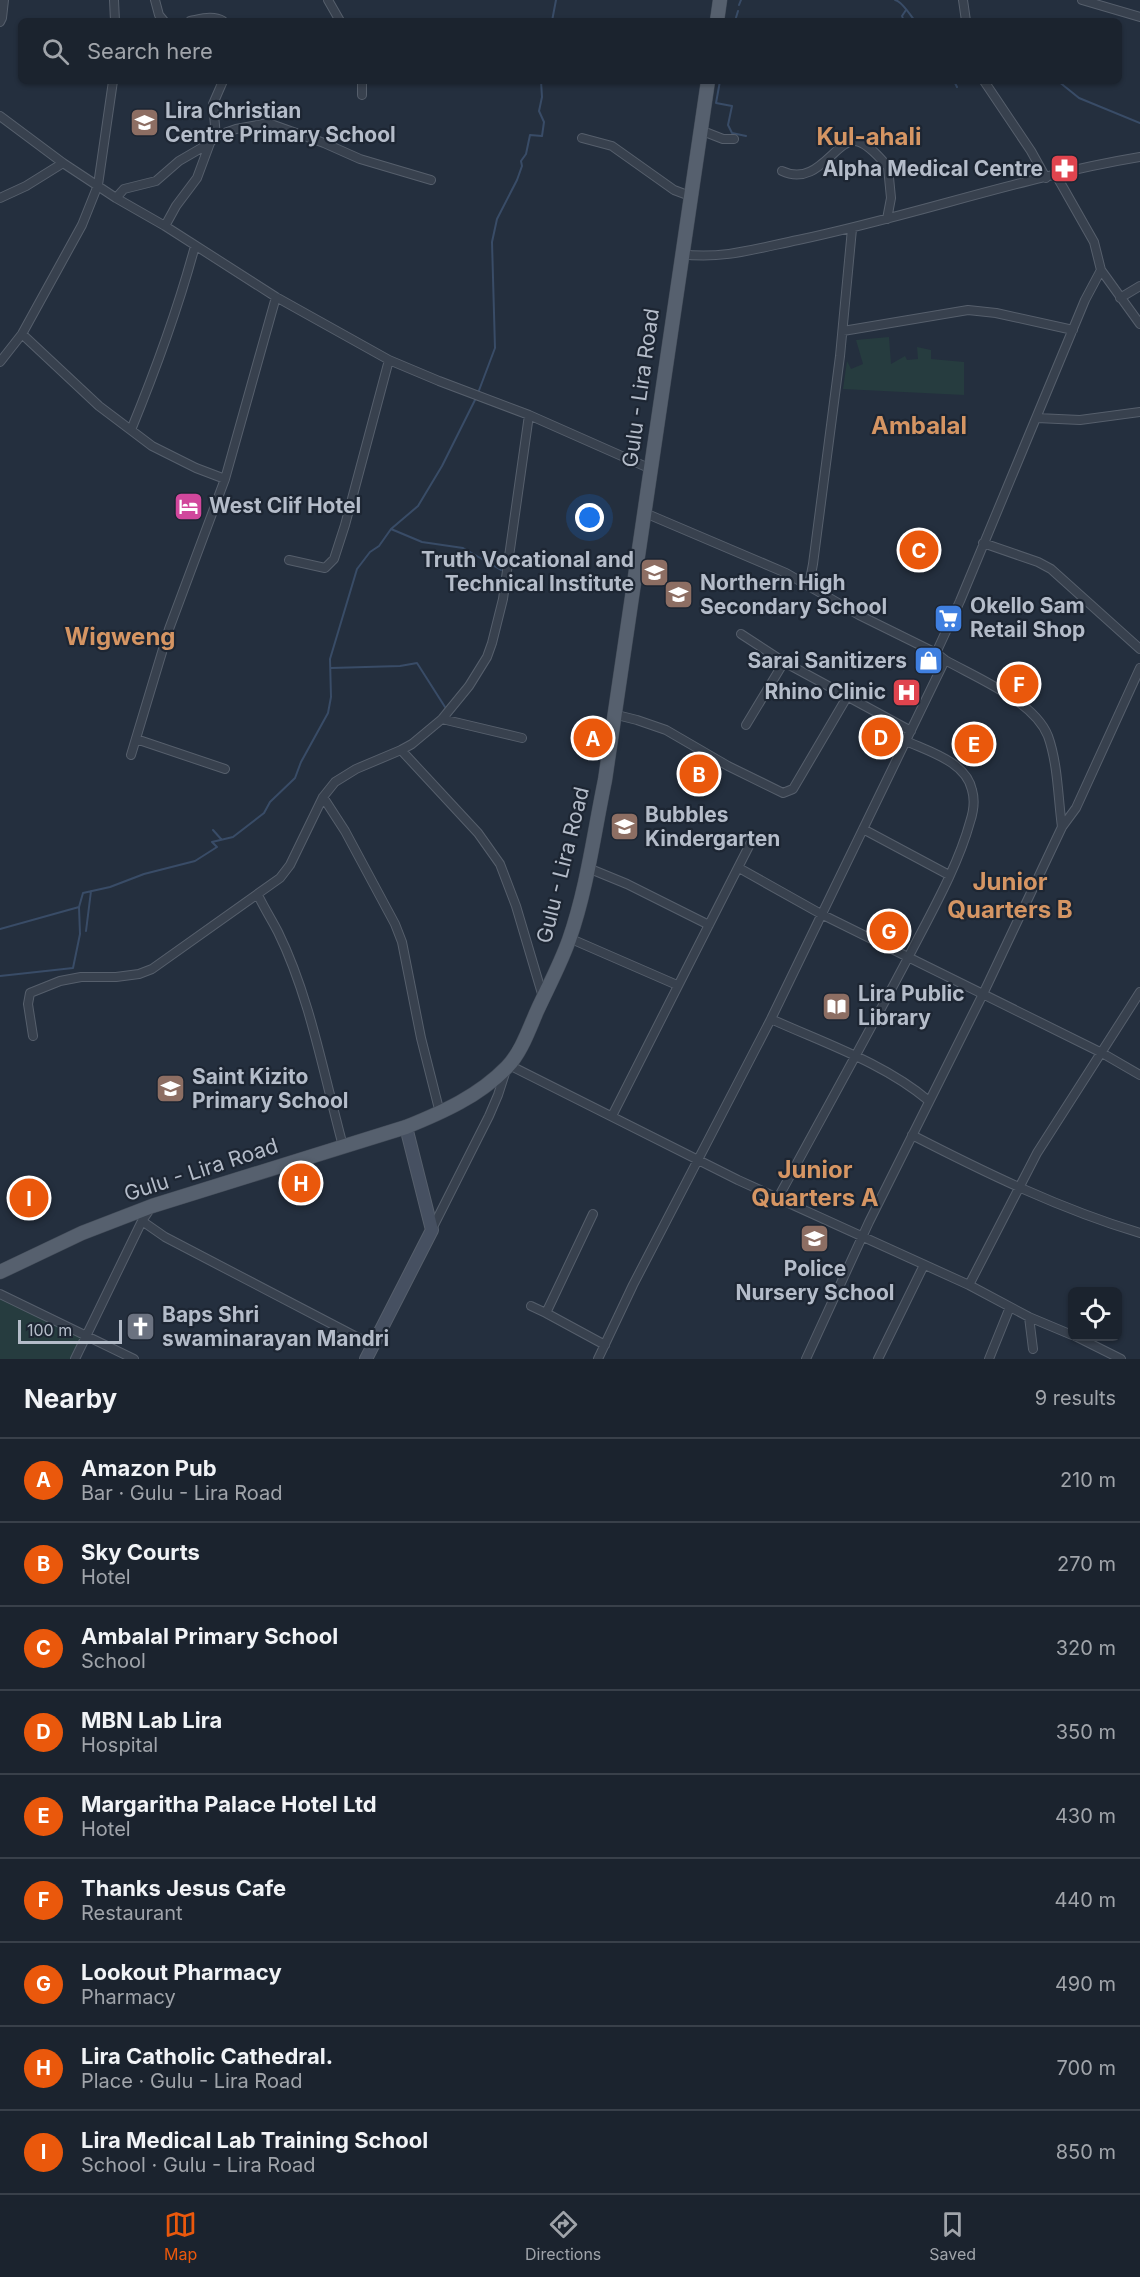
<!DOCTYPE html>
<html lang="en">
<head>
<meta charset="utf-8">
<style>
	body { margin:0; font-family:Inter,sans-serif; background:#242b36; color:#f1f3f6 }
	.controls { position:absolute; right:18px; bottom:18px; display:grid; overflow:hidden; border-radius:9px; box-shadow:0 2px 4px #0004 }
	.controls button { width:54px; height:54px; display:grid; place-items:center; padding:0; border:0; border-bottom:2px solid #39404a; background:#1b232e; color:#f1f3f6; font:30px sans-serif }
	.scale { position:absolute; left:18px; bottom:15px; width:104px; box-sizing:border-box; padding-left:6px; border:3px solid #b4bcc9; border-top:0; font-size:16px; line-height:21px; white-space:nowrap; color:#b4bcc9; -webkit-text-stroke:4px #1d2633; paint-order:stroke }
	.you { position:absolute; left:590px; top:518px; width:21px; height:21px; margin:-15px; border:4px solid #fff; border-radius:50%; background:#1a73e8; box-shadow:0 0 0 9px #1a73e833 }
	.badge { display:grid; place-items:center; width:39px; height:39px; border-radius:50%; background:#ea580c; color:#fff; font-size:20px; font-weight:700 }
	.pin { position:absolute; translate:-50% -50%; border:3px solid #fff; box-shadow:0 2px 6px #0006 }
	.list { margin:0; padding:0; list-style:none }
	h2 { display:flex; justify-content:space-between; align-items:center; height:78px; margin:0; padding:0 24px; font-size:26px }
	h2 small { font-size:20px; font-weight:400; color:#a0a4aa }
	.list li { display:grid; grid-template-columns:39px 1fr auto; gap:18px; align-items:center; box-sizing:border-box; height:84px; padding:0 24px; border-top:2px solid #39404a }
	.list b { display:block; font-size:22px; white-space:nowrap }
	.list p { margin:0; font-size:20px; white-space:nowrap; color:#a0a4aa }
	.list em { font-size:20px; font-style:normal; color:#a0a4aa }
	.icon { flex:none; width:33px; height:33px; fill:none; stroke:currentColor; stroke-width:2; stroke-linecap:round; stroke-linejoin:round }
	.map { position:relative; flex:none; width:1140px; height:1359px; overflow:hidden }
	.search { position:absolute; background:#1b232e; box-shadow:0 2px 4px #0004; left:18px; right:18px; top:18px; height:66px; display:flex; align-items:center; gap:15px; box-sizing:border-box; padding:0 21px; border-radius:9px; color:#a0a4aa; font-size:22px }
	.sheet { height:834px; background:#1b232e }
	nav { display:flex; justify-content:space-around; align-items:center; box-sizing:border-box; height:84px; border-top:2px solid #39404a; background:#1b232e; font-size:16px; color:#a0a4aa }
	nav a { display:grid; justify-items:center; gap:3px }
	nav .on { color:#ea580c }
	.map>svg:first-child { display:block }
	.green { fill:#263c3f }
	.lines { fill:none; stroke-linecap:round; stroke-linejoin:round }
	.stream { stroke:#394c67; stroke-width:2 }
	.minor-casing { stroke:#565f6c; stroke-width:10 }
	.secondary-casing { stroke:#565f6c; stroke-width:14 }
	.primary-casing { stroke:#414a57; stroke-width:15 }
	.minor { stroke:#38414e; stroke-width:8 }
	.secondary { stroke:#465061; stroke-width:12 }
	.primary { stroke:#56606e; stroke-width:14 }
	.labels { text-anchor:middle; stroke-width:4.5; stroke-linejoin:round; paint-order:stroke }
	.poi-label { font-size:21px; font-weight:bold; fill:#b4bcc9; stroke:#1d2633; text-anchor:start }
	.street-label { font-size:21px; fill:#b4bcc9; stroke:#1d2633 }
	.quarter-label { font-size:24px; font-weight:bold; fill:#d59563; stroke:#1d2633 }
</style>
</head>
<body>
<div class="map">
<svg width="1140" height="1359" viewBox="0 0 1140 1359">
	<rect width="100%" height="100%" fill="#242f3e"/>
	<path class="green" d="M889,337L891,364L905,356L907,360L918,359L917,347L931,350V359L964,362V395L843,389L847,361L851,369L863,364L856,340Z
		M0,1298L85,1335L72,1359H0Z"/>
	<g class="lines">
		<path class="stream" d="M895,0C902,1 910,15 915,21
			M739,5L741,0
			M552,21L556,0
			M735,21L738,11
			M904,21L902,16L906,10
			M720,81L716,103L732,106L728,125L732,133L746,136
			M954,81L957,87
			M1058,81L1079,98L1140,123
			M478,393L495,348L492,242L497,219L517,180L522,166L521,161L526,154L530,135L542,136L544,122L539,111L542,97L541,81
			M391,529L422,542L463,548L501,570
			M331,668L400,666L417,663L445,707
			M213,830L221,839
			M0,929L79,907L83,893L110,887L144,874L195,861L217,847L212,842L233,837L264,813L270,802L295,778L301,762L328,713L331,697L330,659L357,569L370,552L379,546L391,529L418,506L442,466L476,398
			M86,931L91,891
			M0,976L73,968L80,934L79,907"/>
		<defs>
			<path id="minor" d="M114,0L115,21
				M155,0L159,15L164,21
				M328,0L340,21
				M963,0L966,21
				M1082,0L1140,17
				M190,21C201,19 213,15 223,21
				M0,22L2,18L4,0
				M984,81L1031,151L1046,178
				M362,95V81
				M0,116L63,163L116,198L165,226L276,297L389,360L439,381L529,415L651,469
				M700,130L723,139H734
				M216,136L213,104L223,81
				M582,138L612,146L674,190L690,196
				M782,171C818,188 835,139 856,141C868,143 881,159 888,167L891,198L887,219
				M0,198L26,186L63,163
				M116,198L124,189L156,181L179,161L210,143L216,136L236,129L268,123L324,143L360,159L431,180
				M165,226L176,206L197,178L210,143
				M681,254C721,260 759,248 798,240C913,216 1025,176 1140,157
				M1101,270L1140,324
				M1120,298L1140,286
				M843,331L968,310L996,313L1073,330
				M22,334L99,406L152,446L196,468L225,479
				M0,362L22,334L82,225L98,185L113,81
				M1037,418L1080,420L1140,412
				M131,430C156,369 178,309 195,246
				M645,513L786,573L859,615L936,653L945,660C977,678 1034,701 1048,736C1058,764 1058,798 1062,827
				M983,543L1038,562L1051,569L1140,649
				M289,560L325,568L334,559L345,525L389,360
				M809,585L813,564L840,356L852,229
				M741,634L784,662L911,731
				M936,653L960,601L1085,300L1101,270L1094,242L1056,175
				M613,714L637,720L666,730L728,766L783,793L793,789L847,697
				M442,719L522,738
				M746,725L784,662
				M136,739L225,769
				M401,750L478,833L500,864L516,906L543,997
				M131,755L169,629L225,479L276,297
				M323,797L345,831L395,924L402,942L421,1038L440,1113
				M863,829L949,875
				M588,868L627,884L709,925
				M739,868L821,914L1102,1053L1140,1075
				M258,895C264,908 272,920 278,932C310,997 324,1076 343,1146
				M569,938L677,985
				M771,1019C824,1043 884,1063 929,1101
				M33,1036L28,1004L30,993L60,981L81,977H116L139,974L152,969L280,878L290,865L323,797L335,782L356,769L401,750L412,744L442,719L469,686L487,657L492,643L503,599L529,415
				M509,1065L738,1180L969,1285L1029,1317L1072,1335
				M612,1116L750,844
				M912,1135C986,1173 1060,1209 1140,1233
				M778,1198C822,1117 867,1036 910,954C931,913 958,866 970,822C973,813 975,800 972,790C966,762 930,752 906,741
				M142,1221L165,1237L372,1345
				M432,1229L489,1116L498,1095L506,1070
				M969,1285L1037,1153L1140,992
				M0,1294L134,1359
				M531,1306L546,1313L593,1214
				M546,1313L605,1345
				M1029,1317L1033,1349
				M1075,1336L1121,1359
				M75,1359L142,1221L152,1206
				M598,1359L633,1285L771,1019L945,660
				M806,1359L869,1222L983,994L1062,827L1076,808L1140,668
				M878,1359L924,1265
				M989,1359L1010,1307"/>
			<path id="secondary" d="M366,1359L432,1230L406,1127"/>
			<path id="primary" d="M717,21L720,0
				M0,1272L82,1233L152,1206L406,1127C443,1112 479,1096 507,1067C521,1053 529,1029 537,1011C548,987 560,965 569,940C587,889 594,833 605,780L708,81"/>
		</defs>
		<use href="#minor" class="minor-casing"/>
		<use href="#secondary" class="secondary-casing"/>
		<use href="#primary" class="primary-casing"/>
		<use href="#minor" class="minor"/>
		<use href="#secondary" class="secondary"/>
		<use href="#primary" class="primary"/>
	</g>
	<defs>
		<symbol id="school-square" viewBox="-11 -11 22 22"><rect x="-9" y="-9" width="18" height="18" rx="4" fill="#8d6e63" stroke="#1d2633"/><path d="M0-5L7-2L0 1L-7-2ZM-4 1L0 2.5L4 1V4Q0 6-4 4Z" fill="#fff"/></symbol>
		<symbol id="pharmacy-square" viewBox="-11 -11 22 22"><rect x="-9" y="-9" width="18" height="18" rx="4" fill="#e0444e" stroke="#1d2633"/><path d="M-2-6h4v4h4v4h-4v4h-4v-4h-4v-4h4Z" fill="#fff"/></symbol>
		<symbol id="hotel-square" viewBox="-11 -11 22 22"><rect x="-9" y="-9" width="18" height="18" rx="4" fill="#d1479c" stroke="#1d2633"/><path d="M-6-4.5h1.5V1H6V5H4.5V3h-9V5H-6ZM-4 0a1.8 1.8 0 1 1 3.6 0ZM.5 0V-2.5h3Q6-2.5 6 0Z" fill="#fff"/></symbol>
		<symbol id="supermarket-square" viewBox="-11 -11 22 22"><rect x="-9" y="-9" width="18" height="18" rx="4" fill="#3f7fe0" stroke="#1d2633"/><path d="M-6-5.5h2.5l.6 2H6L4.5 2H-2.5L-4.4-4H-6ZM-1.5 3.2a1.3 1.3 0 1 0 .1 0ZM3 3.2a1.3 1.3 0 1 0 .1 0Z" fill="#fff"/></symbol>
		<symbol id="shop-square" viewBox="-11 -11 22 22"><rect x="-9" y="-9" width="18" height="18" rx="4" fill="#3f7fe0" stroke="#1d2633"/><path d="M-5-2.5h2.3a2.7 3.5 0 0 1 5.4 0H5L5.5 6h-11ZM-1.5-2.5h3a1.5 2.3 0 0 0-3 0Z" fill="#fff"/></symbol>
		<symbol id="hospital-square" viewBox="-11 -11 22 22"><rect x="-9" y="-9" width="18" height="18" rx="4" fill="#e0444e" stroke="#1d2633"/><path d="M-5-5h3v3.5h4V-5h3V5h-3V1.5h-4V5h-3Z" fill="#fff"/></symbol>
		<symbol id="library-square" viewBox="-11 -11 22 22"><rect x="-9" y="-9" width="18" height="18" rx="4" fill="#8d6e63" stroke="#1d2633"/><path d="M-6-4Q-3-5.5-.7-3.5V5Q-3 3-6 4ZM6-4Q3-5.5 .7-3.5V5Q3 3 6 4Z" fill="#fff"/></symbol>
		<symbol id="church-square" viewBox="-11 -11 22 22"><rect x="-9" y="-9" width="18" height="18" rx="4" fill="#6b7280" stroke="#1d2633"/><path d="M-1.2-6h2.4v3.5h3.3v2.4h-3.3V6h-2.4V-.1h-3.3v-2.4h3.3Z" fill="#fff"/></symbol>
	</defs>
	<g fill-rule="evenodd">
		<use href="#school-square" x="128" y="106" width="33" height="33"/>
		<use href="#pharmacy-square" x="1048" y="152" width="33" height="33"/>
		<use href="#hotel-square" x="172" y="490" width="33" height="33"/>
		<use href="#school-square" x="638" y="556" width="33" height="33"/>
		<use href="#school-square" x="662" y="578" width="33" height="33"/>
		<use href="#supermarket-square" x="932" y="602" width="33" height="33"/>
		<use href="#shop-square" x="912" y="644" width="33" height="33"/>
		<use href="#hospital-square" x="890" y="676" width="33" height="33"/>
		<use href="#school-square" x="608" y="810" width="33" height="33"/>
		<use href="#library-square" x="820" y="990" width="33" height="33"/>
		<use href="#school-square" x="154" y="1072" width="33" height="33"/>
		<use href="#school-square" x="798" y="1222" width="33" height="33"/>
		<use href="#church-square" x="124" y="1310" width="33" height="33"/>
	</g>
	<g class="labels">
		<g class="poi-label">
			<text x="165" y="118">Lira Christian<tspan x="165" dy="24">Centre Primary School</tspan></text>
			<text x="1043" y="176" text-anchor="end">Alpha Medical Centre</text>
			<text x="209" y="513">West Clif Hotel</text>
			<text x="634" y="567" text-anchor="end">Truth Vocational and<tspan x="634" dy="24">Technical Institute</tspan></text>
			<text x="700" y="590">Northern High<tspan x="700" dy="24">Secondary School</tspan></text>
			<text x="970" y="613">Okello Sam<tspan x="970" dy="24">Retail Shop</tspan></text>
			<text x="907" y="668" text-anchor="end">Sarai Sanitizers</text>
			<text x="886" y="699" text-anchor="end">Rhino Clinic</text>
			<text x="645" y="822">Bubbles<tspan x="645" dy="24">Kindergarten</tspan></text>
			<text x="858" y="1001">Lira Public<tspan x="858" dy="24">Library</tspan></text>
			<text x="192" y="1084">Saint Kizito<tspan x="192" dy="24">Primary School</tspan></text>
			<text x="815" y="1276" text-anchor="middle">Police<tspan x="815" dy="24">Nursery School</tspan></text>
			<text x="162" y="1322">Baps Shri<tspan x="162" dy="24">swaminarayan Mandri</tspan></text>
		</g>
		<g class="street-label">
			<text transform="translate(641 388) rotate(-82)" y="7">Gulu - Lira Road</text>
			<text transform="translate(563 865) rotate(-76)" y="7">Gulu - Lira Road</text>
			<text transform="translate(201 1170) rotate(-18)" y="7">Gulu - Lira Road</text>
		</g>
		<g class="quarter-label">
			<text x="869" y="145">Kul-ahali</text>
			<text x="919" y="434">Ambalal</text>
			<text x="120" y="645">Wigweng</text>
			<text x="1010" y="890">Junior<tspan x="1010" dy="28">Quarters B</tspan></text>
			<text x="815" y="1178">Junior<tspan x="815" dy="28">Quarters A</tspan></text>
		</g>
	</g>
</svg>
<div class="controls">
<button><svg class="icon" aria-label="locate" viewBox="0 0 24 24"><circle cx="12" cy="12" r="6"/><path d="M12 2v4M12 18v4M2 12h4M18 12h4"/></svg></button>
</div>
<div class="scale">100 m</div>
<div class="you"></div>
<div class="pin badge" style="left:593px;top:738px">A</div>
<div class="pin badge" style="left:699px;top:774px">B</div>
<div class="pin badge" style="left:919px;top:550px">C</div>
<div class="pin badge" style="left:881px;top:737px">D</div>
<div class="pin badge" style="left:974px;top:744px">E</div>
<div class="pin badge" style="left:1019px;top:684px">F</div>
<div class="pin badge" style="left:889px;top:931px">G</div>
<div class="pin badge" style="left:301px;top:1183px">H</div>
<div class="pin badge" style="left:29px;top:1198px">I</div>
<div class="search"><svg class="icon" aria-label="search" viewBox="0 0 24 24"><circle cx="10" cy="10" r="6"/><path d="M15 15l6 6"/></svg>Search here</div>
</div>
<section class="sheet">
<h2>Nearby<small>9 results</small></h2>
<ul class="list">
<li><span class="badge">A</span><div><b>Amazon Pub</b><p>Bar · Gulu - Lira Road</p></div><em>210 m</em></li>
<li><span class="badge">B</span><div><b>Sky Courts</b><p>Hotel</p></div><em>270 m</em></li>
<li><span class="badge">C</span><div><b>Ambalal Primary School</b><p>School</p></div><em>320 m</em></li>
<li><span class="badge">D</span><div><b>MBN Lab Lira</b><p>Hospital</p></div><em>350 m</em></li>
<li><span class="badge">E</span><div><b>Margaritha Palace Hotel Ltd</b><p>Hotel</p></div><em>430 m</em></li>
<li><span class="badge">F</span><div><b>Thanks Jesus Cafe</b><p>Restaurant</p></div><em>440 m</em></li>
<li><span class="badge">G</span><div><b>Lookout Pharmacy</b><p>Pharmacy</p></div><em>490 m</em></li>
<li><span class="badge">H</span><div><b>Lira Catholic Cathedral.</b><p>Place · Gulu - Lira Road</p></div><em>700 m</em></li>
<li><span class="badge">I</span><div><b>Lira Medical Lab Training School</b><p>School · Gulu - Lira Road</p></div><em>850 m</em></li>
</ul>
</section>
<nav>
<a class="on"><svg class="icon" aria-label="map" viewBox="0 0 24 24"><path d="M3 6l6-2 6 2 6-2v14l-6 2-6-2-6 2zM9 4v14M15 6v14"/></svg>Map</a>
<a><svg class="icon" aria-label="directions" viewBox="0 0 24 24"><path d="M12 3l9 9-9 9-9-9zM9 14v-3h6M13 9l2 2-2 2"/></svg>Directions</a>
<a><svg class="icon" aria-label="saved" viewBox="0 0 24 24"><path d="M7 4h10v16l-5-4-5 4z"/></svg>Saved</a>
</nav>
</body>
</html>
